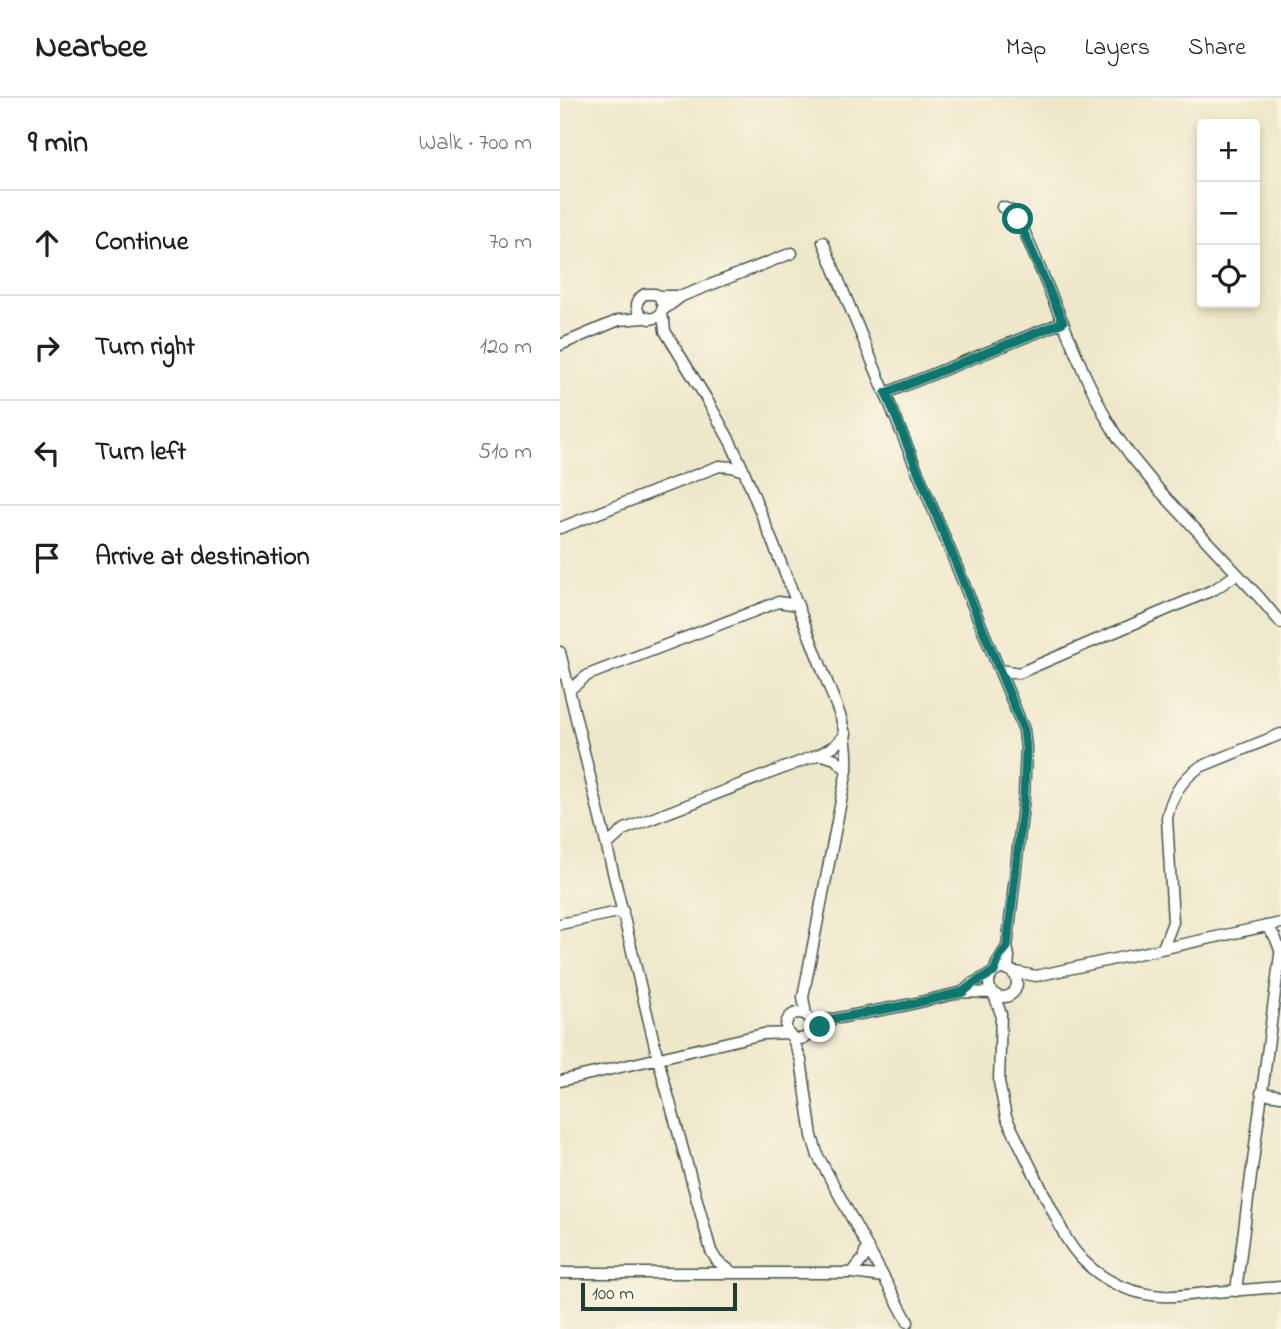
<!DOCTYPE html>
<html lang="en">
<head>
<meta charset="utf-8">
<style>
	body { margin:0; font-family:"Indie Flower",sans-serif; background:#f2f2f2; color:#202124 }
	.controls { position:absolute; right:21px; top:21px; display:grid; overflow:hidden; border-radius:7px; box-shadow:0 4px 10px #0003 }
	.controls button { width:63px; height:63px; display:grid; place-items:center; padding:0; border:0; border-bottom:2px solid #e0e0e0; background:#fff; color:#202124; font:35px sans-serif }
	.scale { position:absolute; left:21px; bottom:18px; width:156px; box-sizing:border-box; padding-left:7px; border:4px solid #1f3d34; border-top:0; font-size:19px; line-height:24px; white-space:nowrap; color:#1f3d34; -webkit-text-stroke:5px #fcf5e5; paint-order:stroke }
	.stop { position:absolute; width:21px; height:21px; margin:-16px; border:5px solid #0f766e; border-radius:50%; background:#fff }
	.stop.end { background:#0f766e; border-color:#fff; box-shadow:0 2px 7px #0008 }
	.list { margin:0; padding:0; list-style:none }
	h2 { display:flex; justify-content:space-between; align-items:center; height:91px; margin:0; padding:0 28px; font-size:30px }
	h2 small { font-size:23px; font-weight:400; color:#757577 }
	.list li { display:grid; grid-template-columns:46px 1fr auto; gap:21px; align-items:center; box-sizing:border-box; height:105px; padding:0 28px; border-top:2px solid #e0e0e0 }
	.list b { display:block; font-size:26px; white-space:nowrap }
	.list em { font-size:23px; font-style:normal; color:#757577 }
	.icon { flex:none; width:38px; height:38px; fill:none; stroke:currentColor; stroke-width:2; stroke-linecap:round; stroke-linejoin:round }
	.map { position:relative; flex:none; width:721px; height:1231px; overflow:hidden }
	header { display:flex; align-items:center; gap:42px; box-sizing:border-box; height:98px; padding:0 35px; background:#fff; border-bottom:2px solid #e0e0e0 }
	header strong { font-size:33px }
	nav { display:flex; gap:38px; margin-inline-start:auto; font-size:24px }
	main { display:flex }
	aside { flex:1; background:#fff }
	.map>svg:first-child { display:block }
	.lines { fill:none; stroke-linecap:round; stroke-linejoin:round }
	.minor-casing { stroke:#3e564a; stroke-width:13 }
	.minor { stroke:#fff; stroke-width:10 }
	.route { stroke:#0f766e; stroke-width:9 }
</style>
</head>
<body>
<header>
<strong>Nearbee</strong>
<nav><a>Map</a><a>Layers</a><a>Share</a></nav>
</header>
<main>
<aside>
<h2>9 min<small>Walk · 700 m</small></h2>
<ul class="list">
<li><svg class="icon" aria-label="ahead" viewBox="0 0 24 24"><path d="M12 20V5M6 11l6-6 6 6"/></svg><div><b>Continue</b></div><em>70 m</em></li>
<li><svg class="icon" aria-label="right" viewBox="0 0 24 24"><path d="M7 20v-9h11M14 6l5 5-5 5"/></svg><div><b>Turn right</b></div><em>120 m</em></li>
<li><svg class="icon" aria-label="left" viewBox="0 0 24 24"><path d="M17 20v-9H6M10 6l-5 5 5 5"/></svg><div><b>Turn left</b></div><em>510 m</em></li>
<li><svg class="icon" aria-label="arrive" viewBox="0 0 24 24"><path d="M6 21V4h12l-3 4 3 4H6"/></svg><div><b>Arrive at destination</b></div></li>
</ul>
</aside>
<div class="map">
<svg width="721" height="1231" viewBox="0 0 721 1231">
	<rect width="100%" height="100%" fill="#fcf5e5"/>
	<filter id="ink" filterUnits="userSpaceOnUse"><feTurbulence type="fractalNoise" baseFrequency=".0143" numOctaves="2"/><feDisplacementMap in="SourceGraphic" scale="14" xChannelSelector="R" yChannelSelector="G"/><feConvolveMatrix kernelMatrix="1 2 1 2 8 2 1 2 1" color-interpolation-filters="sRGB"/></filter>
	<filter id="wash" filterUnits="userSpaceOnUse"><feTurbulence type="fractalNoise" baseFrequency=".00686" numOctaves="4" result="noise"/><feDisplacementMap in="SourceGraphic" scale="28" xChannelSelector="R" yChannelSelector="G"/><feGaussianBlur stdDeviation="1.57" result="paint"/><feColorMatrix in="noise" values="0 0 0 0 0 0 0 0 0 0 0 0 0 0 0 0 0 1.4 0 .05"/><feComposite in="paint" operator="in"/></filter>
	<g filter="url(#wash)">
		<rect width="100%" height="100%" fill="#efe7ca"/>
	</g>
	<g filter="url(#ink)">
		<g class="lines">
			<defs>
				<path id="minor" d="M442,109L452,113L459,121L525,277L546,320L558,340L571,358L599,392L699,499L721,525
					M263,144L464,632L466,651L464,698L447,849L449,858L448,872
					M99,198L103,207C102,216 98,220 90,221L80,217C75,208 76,201 85,196H95L99,198H122
					M103,212L122,198L232,155
					M100,216L104,224L105,233L146,300L170,343L184,373L229,485L281,620C286,638 288,654 287,672L243,899L246,917
					M0,247L59,222L84,220
					M326,295L503,224
					M0,430L159,368L172,369L184,373
					M0,554L98,961L151,1153L157,1163L172,1174
					M440,572L459,575L655,491L677,476
					M9,592L28,577L218,504L238,507
					M260,656L275,661L287,672
					M47,747L65,731L260,656L274,648L286,636
					M0,826L63,813
					M706,828L715,839L720,852
					M603,850L613,824L607,720C611,698 621,682 640,669L721,636
					M429 885a14 14 0 1 1 28 0a14 14 0 1 1-28 0Z
					M451,873L476,878L721,825
					M434,874L438,863L447,849
					M403,894L413,885L431,876
					M434,897L441,916L439,984L446,1019L506,1140C526,1174 561,1195 601,1198C619,1199 637,1196 655,1194C677,1192 699,1191 721,1189
					M226 928a13 13 0 1 1 26 0a13 13 0 1 1-26 0Z
					M250,922H268L347,907L403,894L432,895
					M232,939L241,962L252,1038L258,1058L348,1224
					M0,983L203,936L228,935
					M701,995L721,998
					M0,1175H292L324,1179
					M292,1175L303,1161L307,1149
					M676,1193L721,849"/>
			</defs>
			<use href="#minor" class="minor-casing"/>
			<use href="#minor" class="minor"/>
		</g>
	</g>
	<g class="lines" filter="url(#ink)">
		<path class="route" d="M260,929L268,922L347,907L403,894L414,885L434,874L440,858L447,849L464,698L466,651L464,632L326,295L503,224L458,121"/>
	</g>
</svg>
<div class="controls">
<button>+</button>
<button>−</button>
<button><svg class="icon" aria-label="locate" viewBox="0 0 24 24"><circle cx="12" cy="12" r="6"/><path d="M12 2v4M12 18v4M2 12h4M18 12h4"/></svg></button>
</div>
<div class="scale">100 m</div>
<div class="stop" style="left:458px;top:121px"></div>
<div class="stop end" style="left:260px;top:929px"></div>
</div>
</main>
</body>
</html>
